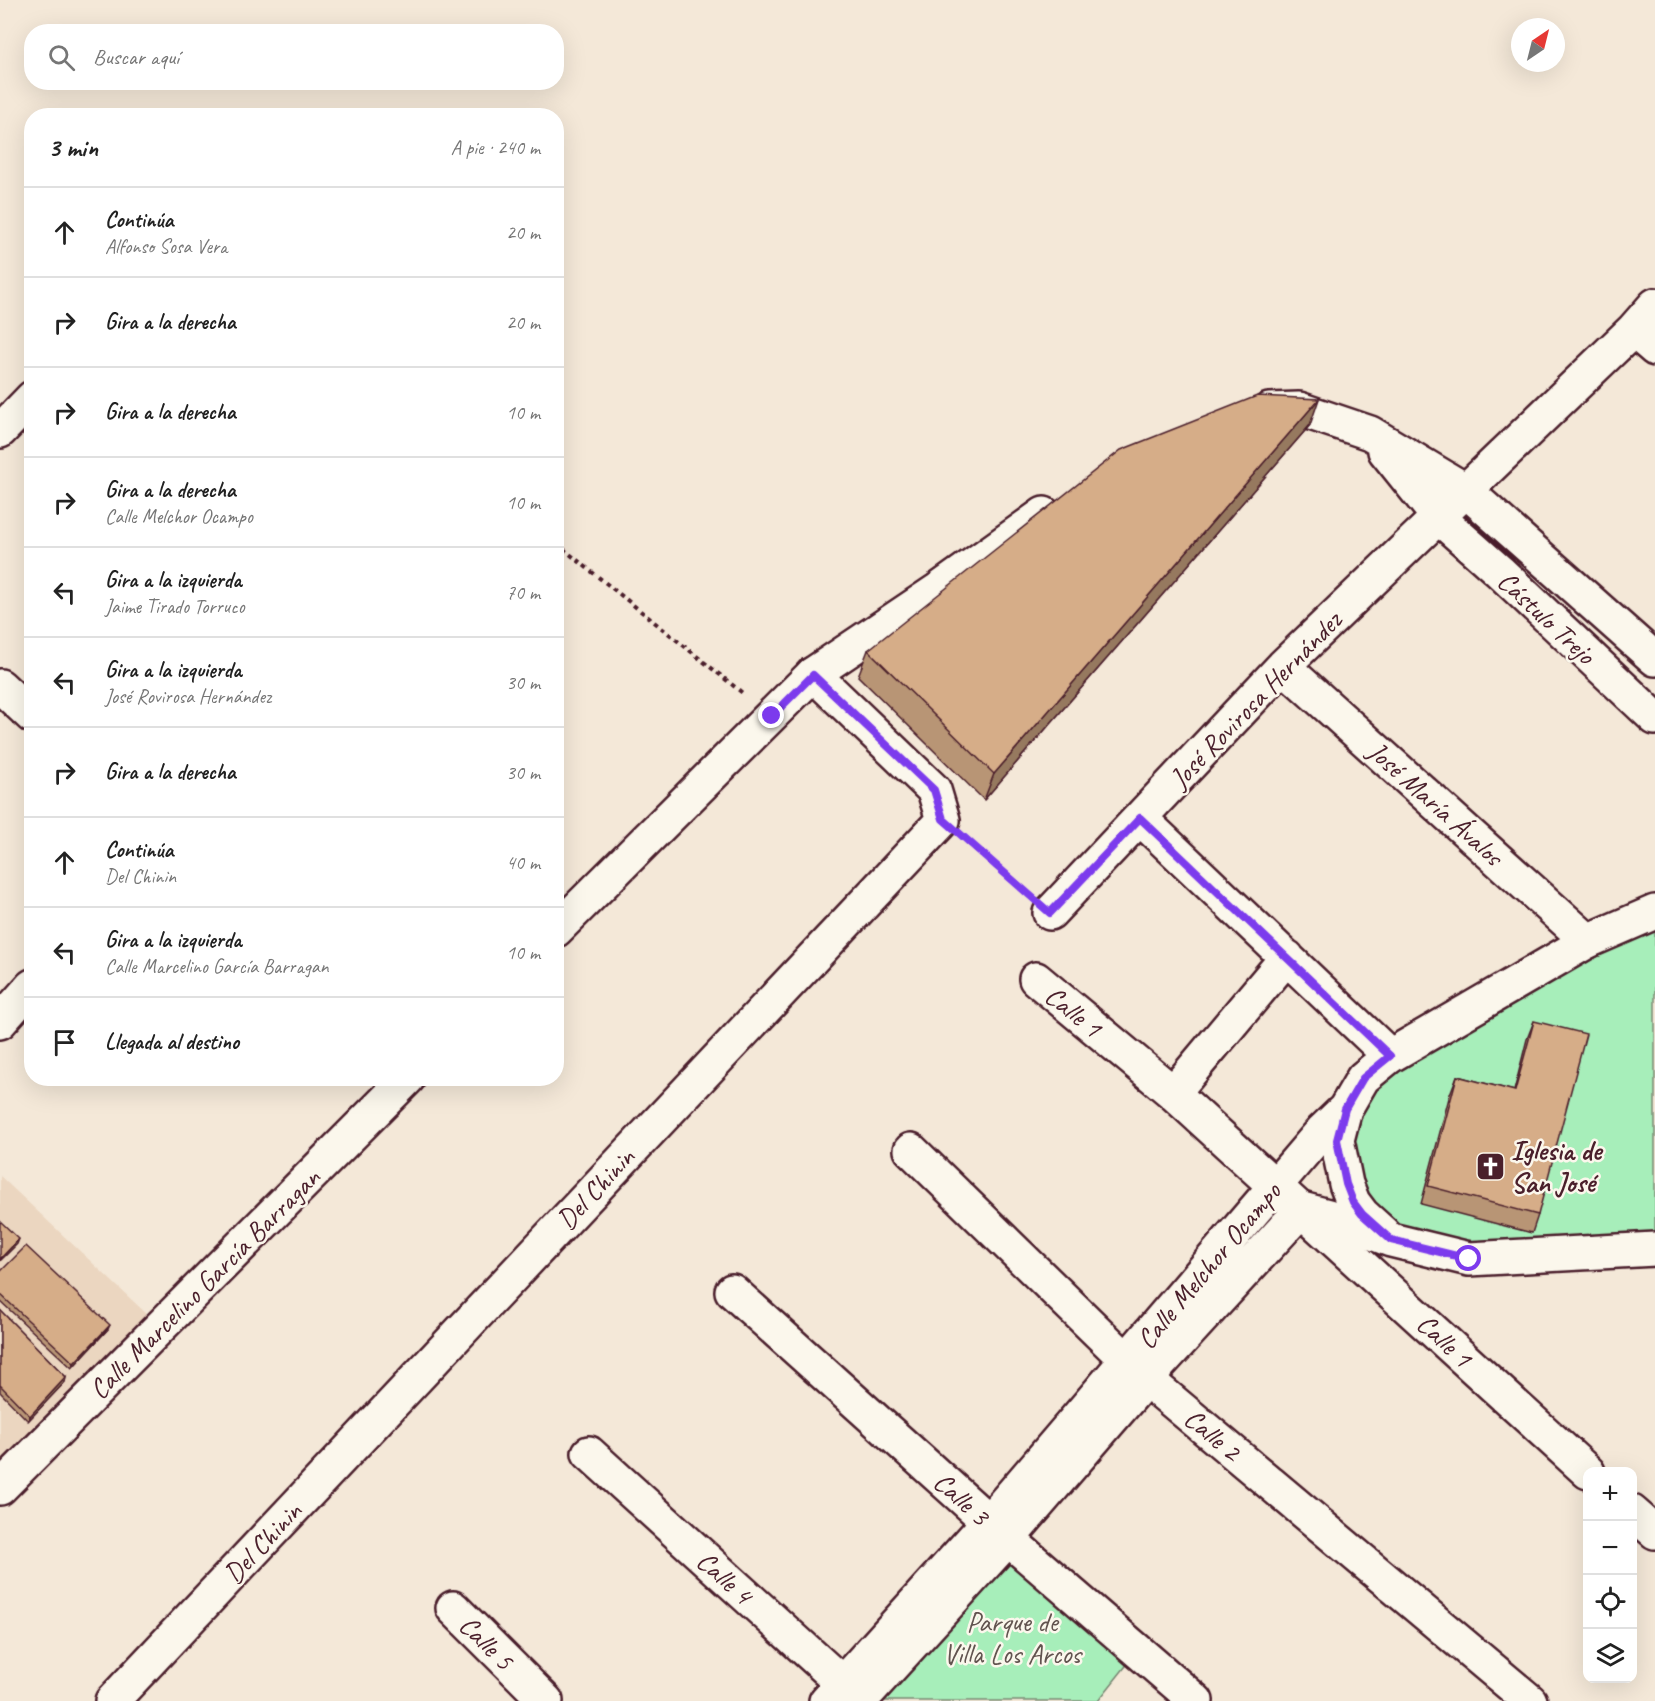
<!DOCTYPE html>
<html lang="es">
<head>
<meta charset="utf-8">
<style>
	body { margin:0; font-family:Caveat,sans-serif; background:#f2f2f2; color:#222 }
	.controls { position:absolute; right:18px; bottom:18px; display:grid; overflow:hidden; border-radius:12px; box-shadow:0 6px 24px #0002 }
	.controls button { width:54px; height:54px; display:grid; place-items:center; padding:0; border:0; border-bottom:2px solid #e0e0e0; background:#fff; color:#222; font:30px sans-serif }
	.compass { position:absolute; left:1511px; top:18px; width:54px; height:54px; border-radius:50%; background:#fff; box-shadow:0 6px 24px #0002; rotate:35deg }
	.stop { position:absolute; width:18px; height:18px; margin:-14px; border:4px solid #7c3aed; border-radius:50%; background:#fff }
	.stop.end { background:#7c3aed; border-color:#fff; box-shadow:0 2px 6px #0008 }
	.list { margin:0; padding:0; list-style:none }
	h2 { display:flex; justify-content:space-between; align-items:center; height:78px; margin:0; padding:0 24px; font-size:26px }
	h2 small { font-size:20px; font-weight:400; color:#767676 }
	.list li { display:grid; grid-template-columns:39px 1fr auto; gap:18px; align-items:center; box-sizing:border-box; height:90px; padding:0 24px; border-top:2px solid #e0e0e0 }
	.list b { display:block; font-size:22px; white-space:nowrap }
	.list p { margin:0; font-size:20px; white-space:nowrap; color:#767676 }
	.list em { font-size:20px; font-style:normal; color:#767676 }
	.icon { flex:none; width:33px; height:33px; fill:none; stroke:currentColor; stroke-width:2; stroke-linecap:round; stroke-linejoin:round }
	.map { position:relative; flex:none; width:1655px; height:1701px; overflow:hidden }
	.search { position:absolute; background:#fff; box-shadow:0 6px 24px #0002; left:24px; top:24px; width:540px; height:66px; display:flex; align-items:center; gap:15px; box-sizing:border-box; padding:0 21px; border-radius:24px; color:#767676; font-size:22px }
	.panel { position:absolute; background:#fff; box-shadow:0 6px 24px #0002; left:24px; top:108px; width:540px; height:978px; border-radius:24px }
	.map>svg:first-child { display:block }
	.built { fill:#ebd6c0 }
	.green { fill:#a7eeba; stroke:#788672; stroke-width:1.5 }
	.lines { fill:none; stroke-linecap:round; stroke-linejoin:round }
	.street-casing { stroke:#4a1f2b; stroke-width:38 }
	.secondary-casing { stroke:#4a1f2b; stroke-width:38 }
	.path { stroke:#4a1f2b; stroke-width:4; stroke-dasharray:4.5 4.5; stroke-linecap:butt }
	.street { stroke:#fbf7ec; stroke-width:33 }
	.secondary { stroke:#fbf7ec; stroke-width:33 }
	.wall { fill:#b89575; stroke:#4a1f2b; stroke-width:1.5 }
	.shaded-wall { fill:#96795f; stroke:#4a1f2b; stroke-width:1.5 }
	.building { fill:#d6ad88; stroke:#4a1f2b; stroke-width:1.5 }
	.route { stroke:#7c3aed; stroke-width:8 }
	.labels { text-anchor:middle; stroke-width:5; stroke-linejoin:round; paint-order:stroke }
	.street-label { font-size:28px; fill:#4a1f2b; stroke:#fbf7ec }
	.poi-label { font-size:28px; font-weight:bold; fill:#4a1f2b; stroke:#fbf7ec; text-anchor:start }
	.park-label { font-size:28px; fill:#61534f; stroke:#fbf7ec }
</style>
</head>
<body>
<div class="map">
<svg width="1655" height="1701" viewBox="0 0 1655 1701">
	<rect width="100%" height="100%" fill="#f4e8d8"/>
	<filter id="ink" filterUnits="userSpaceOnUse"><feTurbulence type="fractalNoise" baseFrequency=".0167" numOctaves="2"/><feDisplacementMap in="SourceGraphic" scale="12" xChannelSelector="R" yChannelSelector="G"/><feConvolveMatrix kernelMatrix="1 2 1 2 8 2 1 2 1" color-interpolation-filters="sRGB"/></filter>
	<g filter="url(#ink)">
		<path class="built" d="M0,1176L150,1317L0,1464Z"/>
		<path class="green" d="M1655,912V1244L1469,1259L1391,1240L1353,1202L1345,1109L1363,1078Z
			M1007,1546L1133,1657L1098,1701H869Z"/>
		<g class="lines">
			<defs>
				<path id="street" d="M1633,330L1655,349
					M0,431L32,398
					M1283,666L1588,941
					M0,686L32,716
					M1140,818L1390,1056
					M1050,913L1283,666L1633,330L1655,305
					M1036,979L1173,1093L1588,1472
					M0,1022L32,986
					M1173,1093L1287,957
					M911,1150L1146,1379L1530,1701
					M732,1291L1008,1539L1196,1701
					M589,1453L862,1701
					M1632,1512L1655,1532
					M453,1608L546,1701
					M112,1701L943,820L934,790L813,674"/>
				<path id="secondary" d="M1269,410L1299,409L1370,433L1465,490L1655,659
					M1385,451L1438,517L1499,571L1655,718
					M556,930L813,674L938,590L1044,514
					M1345,1109L1337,1140L1346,1184L1353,1202L1362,1214L1383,1233
					M0,1488L408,1078
					M826,1701L988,1522L1322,1131L1345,1109L1363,1078L1390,1056L1588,941L1655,912
					M860,1701L1008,1539L1146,1379L1302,1209L1328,1216L1391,1240L1469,1259L1655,1249"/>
			</defs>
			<use href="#street" class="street-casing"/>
			<use href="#secondary" class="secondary-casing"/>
			<path class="path" d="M556,543L745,695
				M968,842L1026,892"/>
			<use href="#street" class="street"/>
			<use href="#secondary" class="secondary"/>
		</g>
		<path class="wall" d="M1310,425L984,800L858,676L868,650Z
			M1534,1021L1538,1215L1532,1233L1421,1204L1450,1094L1457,1076L1514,1091L1527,1039Z
			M0,1272L108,1329L72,1368L0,1301Z
			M0,1310L66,1377L65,1382L28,1421L0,1392Z"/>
		<path class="shaded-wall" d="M1319,399L1310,425L984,800L994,774Z
			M19,1239L17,1244L0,1261V1259Z
			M110,1325L108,1329L72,1368L74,1363Z
			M66,1377L65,1382L28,1421L30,1416Z"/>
		<path class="building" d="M1257,396L1319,399L994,774L868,650L1121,450Z
			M1534,1021L1586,1034L1538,1215L1428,1186L1457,1076L1515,1091Z
			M0,1221L19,1239L0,1259Z
			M26,1246L110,1325L74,1363L0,1294V1272Z
			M0,1310L66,1377L30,1416L0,1385Z"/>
	</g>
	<g class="lines" filter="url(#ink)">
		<path class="route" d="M772,716L813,675L934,790L943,819L1050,913L1140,818L1390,1056L1363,1078L1345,1109L1337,1140L1346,1184L1353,1202L1362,1214L1391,1240L1469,1259"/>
	</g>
	<defs>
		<symbol id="church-square" viewBox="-11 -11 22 22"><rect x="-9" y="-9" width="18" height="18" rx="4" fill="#4a1f2b" stroke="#fbf7ec"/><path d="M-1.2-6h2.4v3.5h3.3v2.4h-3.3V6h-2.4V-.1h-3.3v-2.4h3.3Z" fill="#fff"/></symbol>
	</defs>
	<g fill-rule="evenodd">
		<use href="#church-square" x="1474" y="1150" width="33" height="33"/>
	</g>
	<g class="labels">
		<g class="street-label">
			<text transform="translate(1547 617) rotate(43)" y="10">Cástulo Trejo</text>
			<text transform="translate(1255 699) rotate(-46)" y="10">José Rovirosa Hernández</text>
			<text transform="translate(1436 803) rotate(42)" y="10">José María Ávalos</text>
			<text transform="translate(1074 1011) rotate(39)" y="10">Calle 1</text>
			<text transform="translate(595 1188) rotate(-47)" y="10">Del Chinin</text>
			<text transform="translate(1208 1265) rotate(-50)" y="10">Calle Melchor Ocampo</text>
			<text transform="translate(204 1283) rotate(-45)" y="10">Calle Marcelino García Barragan</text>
			<text transform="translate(1445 1340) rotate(43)" y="10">Calle 1</text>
			<text transform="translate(1213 1434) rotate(40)" y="10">Calle 2</text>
			<text transform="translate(962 1498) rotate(42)" y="10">Calle 3</text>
			<text transform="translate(262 1542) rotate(-47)" y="10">Del Chinin</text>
			<text transform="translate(725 1577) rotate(42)" y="10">Calle 4</text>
			<text transform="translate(487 1642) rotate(45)" y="10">Calle 5</text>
		</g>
		<g class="poi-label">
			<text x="1511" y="1160">Iglesia de<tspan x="1511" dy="32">San José</tspan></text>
		</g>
		<g class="park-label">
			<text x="1012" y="1631">Parque de<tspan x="1012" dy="32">Villa Los Arcos</tspan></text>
		</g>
	</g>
</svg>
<div class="controls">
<button>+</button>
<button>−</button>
<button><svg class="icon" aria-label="locate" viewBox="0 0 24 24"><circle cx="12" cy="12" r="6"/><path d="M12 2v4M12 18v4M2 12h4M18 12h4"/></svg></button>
<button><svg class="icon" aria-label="layers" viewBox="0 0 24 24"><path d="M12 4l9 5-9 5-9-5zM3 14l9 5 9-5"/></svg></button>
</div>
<svg class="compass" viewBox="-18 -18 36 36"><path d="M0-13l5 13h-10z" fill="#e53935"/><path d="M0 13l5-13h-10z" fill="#767676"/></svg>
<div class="stop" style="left:1469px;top:1259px"></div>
<div class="stop end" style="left:772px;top:716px"></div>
<div class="search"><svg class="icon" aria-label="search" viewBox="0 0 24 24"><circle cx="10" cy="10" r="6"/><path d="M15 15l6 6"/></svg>Buscar aquí</div>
<section class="panel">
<h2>3 min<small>A pie · 240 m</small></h2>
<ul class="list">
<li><svg class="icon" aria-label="ahead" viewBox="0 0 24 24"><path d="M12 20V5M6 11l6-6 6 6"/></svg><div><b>Continúa</b><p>Alfonso Sosa Vera</p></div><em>20 m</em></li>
<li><svg class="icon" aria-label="right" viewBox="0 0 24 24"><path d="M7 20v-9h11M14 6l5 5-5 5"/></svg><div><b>Gira a la derecha</b></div><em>20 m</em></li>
<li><svg class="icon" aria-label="right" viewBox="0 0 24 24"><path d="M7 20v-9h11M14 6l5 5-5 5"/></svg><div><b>Gira a la derecha</b></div><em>10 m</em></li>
<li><svg class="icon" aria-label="right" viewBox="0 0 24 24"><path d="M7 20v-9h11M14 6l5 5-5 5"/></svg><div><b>Gira a la derecha</b><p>Calle Melchor Ocampo</p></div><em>10 m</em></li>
<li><svg class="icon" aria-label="left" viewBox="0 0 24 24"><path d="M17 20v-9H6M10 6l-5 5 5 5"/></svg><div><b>Gira a la izquierda</b><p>Jaime Tirado Torruco</p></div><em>70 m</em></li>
<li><svg class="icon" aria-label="left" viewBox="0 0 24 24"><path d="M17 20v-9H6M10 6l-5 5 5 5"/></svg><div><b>Gira a la izquierda</b><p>José Rovirosa Hernández</p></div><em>30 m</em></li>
<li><svg class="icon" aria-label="right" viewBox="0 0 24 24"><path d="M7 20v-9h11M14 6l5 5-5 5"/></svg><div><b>Gira a la derecha</b></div><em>30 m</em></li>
<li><svg class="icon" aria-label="ahead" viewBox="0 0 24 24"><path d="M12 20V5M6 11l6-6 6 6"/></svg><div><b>Continúa</b><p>Del Chinin</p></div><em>40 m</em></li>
<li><svg class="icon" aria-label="left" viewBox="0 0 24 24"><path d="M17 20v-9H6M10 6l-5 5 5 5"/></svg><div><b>Gira a la izquierda</b><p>Calle Marcelino García Barragan</p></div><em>10 m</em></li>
<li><svg class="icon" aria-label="arrive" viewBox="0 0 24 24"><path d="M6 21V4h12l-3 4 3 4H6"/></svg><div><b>Llegada al destino</b></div></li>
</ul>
</section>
</div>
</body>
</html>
